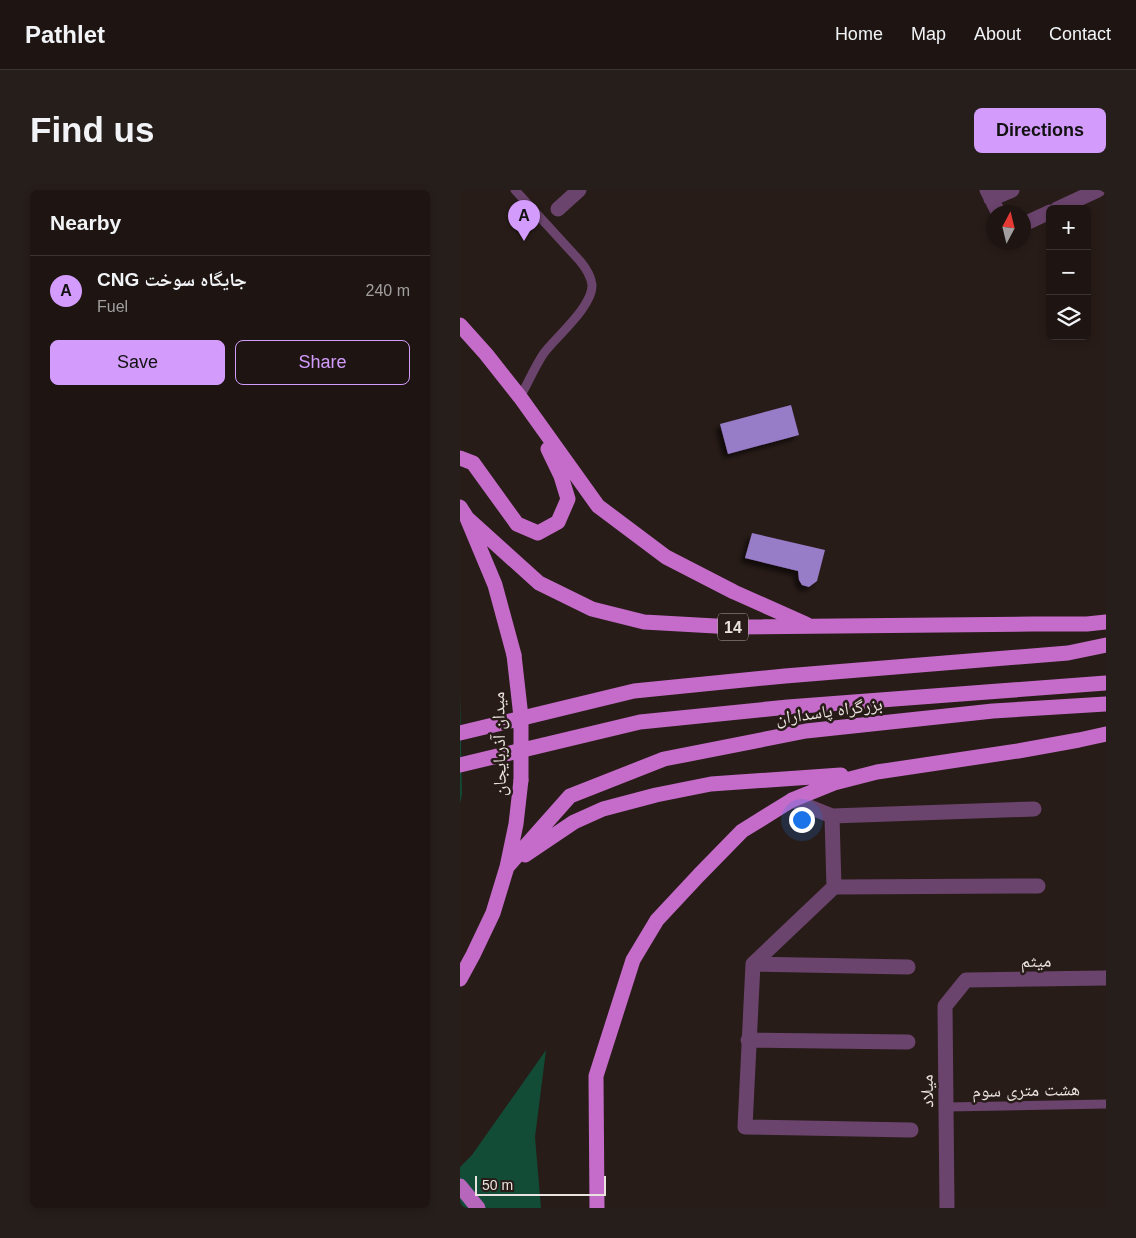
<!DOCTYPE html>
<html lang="en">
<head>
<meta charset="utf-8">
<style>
	body { margin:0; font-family:Arial,"Noto Naskh Arabic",sans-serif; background:#261e1b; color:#f1f3f6 }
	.controls { position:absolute; right:15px; top:15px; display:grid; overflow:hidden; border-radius:8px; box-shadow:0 2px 8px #0003 }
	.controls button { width:45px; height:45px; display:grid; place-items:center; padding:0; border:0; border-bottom:1px solid #3c3432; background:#1e1512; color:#f1f3f6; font:25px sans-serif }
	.compass { position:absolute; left:526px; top:15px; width:45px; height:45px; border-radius:50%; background:#1e1512; box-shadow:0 2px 8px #0003; rotate:7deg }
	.scale { position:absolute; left:15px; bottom:12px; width:131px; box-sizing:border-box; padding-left:5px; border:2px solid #eae2df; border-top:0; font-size:14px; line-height:18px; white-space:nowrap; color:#eae2df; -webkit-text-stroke:4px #281c18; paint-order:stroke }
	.you { position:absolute; left:341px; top:629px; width:18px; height:18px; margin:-12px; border:4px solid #fff; border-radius:50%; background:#1a73e8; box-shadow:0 0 0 8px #1a73e833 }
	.badge { display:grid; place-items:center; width:32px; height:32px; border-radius:50%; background:#d39cfc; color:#111; font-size:16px; font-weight:700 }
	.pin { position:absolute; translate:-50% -41px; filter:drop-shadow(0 1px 2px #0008) }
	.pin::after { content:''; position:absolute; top:26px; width:18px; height:15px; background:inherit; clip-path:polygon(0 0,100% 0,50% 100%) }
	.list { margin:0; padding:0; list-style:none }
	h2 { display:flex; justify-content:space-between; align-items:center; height:65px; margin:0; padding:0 20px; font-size:21px }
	h2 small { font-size:16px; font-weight:400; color:#a19f9f }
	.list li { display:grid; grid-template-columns:32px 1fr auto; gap:15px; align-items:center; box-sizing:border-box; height:70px; padding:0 20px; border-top:1px solid #3c3432 }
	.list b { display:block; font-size:19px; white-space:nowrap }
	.list p { margin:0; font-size:16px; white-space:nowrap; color:#a19f9f }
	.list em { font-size:16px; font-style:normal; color:#a19f9f }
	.actions { display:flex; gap:10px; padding:15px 20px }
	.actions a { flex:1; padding:11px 0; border:1px solid #d39cfc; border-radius:8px; text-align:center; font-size:18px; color:#d39cfc }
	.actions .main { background:#d39cfc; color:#111 }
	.icon { flex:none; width:28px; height:28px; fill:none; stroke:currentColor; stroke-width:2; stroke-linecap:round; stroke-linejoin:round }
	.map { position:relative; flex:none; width:646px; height:1018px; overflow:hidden; border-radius:8px }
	header { display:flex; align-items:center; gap:30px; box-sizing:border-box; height:70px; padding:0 25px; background:#1e1512; border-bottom:1px solid #3c3432 }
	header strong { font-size:24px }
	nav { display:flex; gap:28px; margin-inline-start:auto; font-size:18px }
	.intro { display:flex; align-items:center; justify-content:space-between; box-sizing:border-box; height:120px; padding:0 30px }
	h1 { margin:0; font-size:35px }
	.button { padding:12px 22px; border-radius:8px; background:#d39cfc; color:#111; font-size:18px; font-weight:700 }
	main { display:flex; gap:30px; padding:0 30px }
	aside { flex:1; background:#1e1512; border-radius:8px; box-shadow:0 2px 8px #0003 }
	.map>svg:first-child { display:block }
	.green { fill:#124b36 }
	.building { fill:#977bc8; filter:url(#shadow) }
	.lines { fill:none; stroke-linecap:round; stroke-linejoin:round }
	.service { stroke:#6b446d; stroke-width:9 }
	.minor { stroke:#6b446d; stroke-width:15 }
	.primary { stroke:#b666bb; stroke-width:15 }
	.trunk { stroke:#c56cca; stroke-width:15 }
	.trunk-bridge { stroke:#c56cca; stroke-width:15 }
	.labels { text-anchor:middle; stroke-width:5; stroke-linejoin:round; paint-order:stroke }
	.shield { fill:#281c18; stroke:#b0a7a3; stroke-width:1 }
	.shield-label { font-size:16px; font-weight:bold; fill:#eae2df }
	.street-label { font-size:18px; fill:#eae2df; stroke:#281c18 }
</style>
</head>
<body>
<header>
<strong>Pathlet</strong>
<nav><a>Home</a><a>Map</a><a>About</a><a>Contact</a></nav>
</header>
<div class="intro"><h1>Find us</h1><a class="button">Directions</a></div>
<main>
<aside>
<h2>Nearby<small></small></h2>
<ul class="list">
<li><span class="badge">A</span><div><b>CNG جایگاه سوخت</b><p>Fuel</p></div><em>240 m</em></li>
</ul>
<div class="actions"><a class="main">Save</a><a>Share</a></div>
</aside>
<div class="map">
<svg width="646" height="1018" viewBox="0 0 646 1018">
	<defs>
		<filter id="shadow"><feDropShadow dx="-4.5" dy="4.5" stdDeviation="2.5" flood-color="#0009"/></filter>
	</defs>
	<rect width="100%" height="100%" fill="#281c18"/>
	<path class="green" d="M0,500L2,604L0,614Z
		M86,860L75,947L81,1018H0V977L12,965Z"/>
	<path class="building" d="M331,215L339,245L268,264L260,234Z
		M292,343L365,360L357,391L349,397L342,395L339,390L338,381L285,368Z"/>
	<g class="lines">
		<path class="service" d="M55,0L120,71C125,77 131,86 132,95C133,116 97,146 84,163C75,176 68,193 60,207
			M486,917L646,914"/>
		<path class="minor" d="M527,0L538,22
			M531,9L552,0
			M98,19L119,0
			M597,19L638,0
			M564,34L590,22
			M332,610L372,626L374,697L293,774L285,937L451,940
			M372,626L574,619
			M374,697L578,696
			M293,774L448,777
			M288,850L448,852
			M487,1018L485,816L506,790L646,788"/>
		<path class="primary" d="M0,996L18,1018"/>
		<path class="trunk" d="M0,135L26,164L60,207L138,316L206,367L274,402L346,434
			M0,268L13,273L57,334L78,343L98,332L108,309L101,286L88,259
			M0,317L7,328L35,395L54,465
			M7,328L79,393L132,419L184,432L273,437L572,434H627L646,432
			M0,543L174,501L325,486L608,463L646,455
			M0,575L180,532L328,517L646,493
			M65,665L114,632L143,619L196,605L251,594L381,585
			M47,677L110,606L204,569L346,541L533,521L646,514
			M0,789L13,765L33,723L47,677L56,634L61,590
			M137,1018L136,886L173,770L197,730L239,685L282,641L332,610L374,593L417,582L558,561L619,550L646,544"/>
		<path class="trunk-bridge" d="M54,465L61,527V590"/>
	</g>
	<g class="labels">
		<rect class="shield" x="258" y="423.5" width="30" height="27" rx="4"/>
		<g class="shield-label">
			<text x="273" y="443">14</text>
		</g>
		<g class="street-label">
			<text transform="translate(369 521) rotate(-8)" y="6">بزرگراه پاسداران</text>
			<text transform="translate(39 554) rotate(-91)" y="6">میدان آذربایجان</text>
			<text transform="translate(576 771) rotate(-1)" y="6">میثم</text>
			<text transform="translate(566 900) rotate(-1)" y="6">هشت متری سوم</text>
			<text transform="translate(467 901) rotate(-91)" y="6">میلاد</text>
		</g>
	</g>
</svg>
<div class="controls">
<button>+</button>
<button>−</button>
<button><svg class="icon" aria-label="layers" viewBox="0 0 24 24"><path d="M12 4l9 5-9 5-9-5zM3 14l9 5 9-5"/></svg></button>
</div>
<svg class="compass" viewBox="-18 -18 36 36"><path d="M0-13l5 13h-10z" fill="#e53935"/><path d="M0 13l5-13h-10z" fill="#a19f9f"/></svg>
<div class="scale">50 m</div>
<div class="you"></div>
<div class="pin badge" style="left:64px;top:51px">A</div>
</div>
</main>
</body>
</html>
